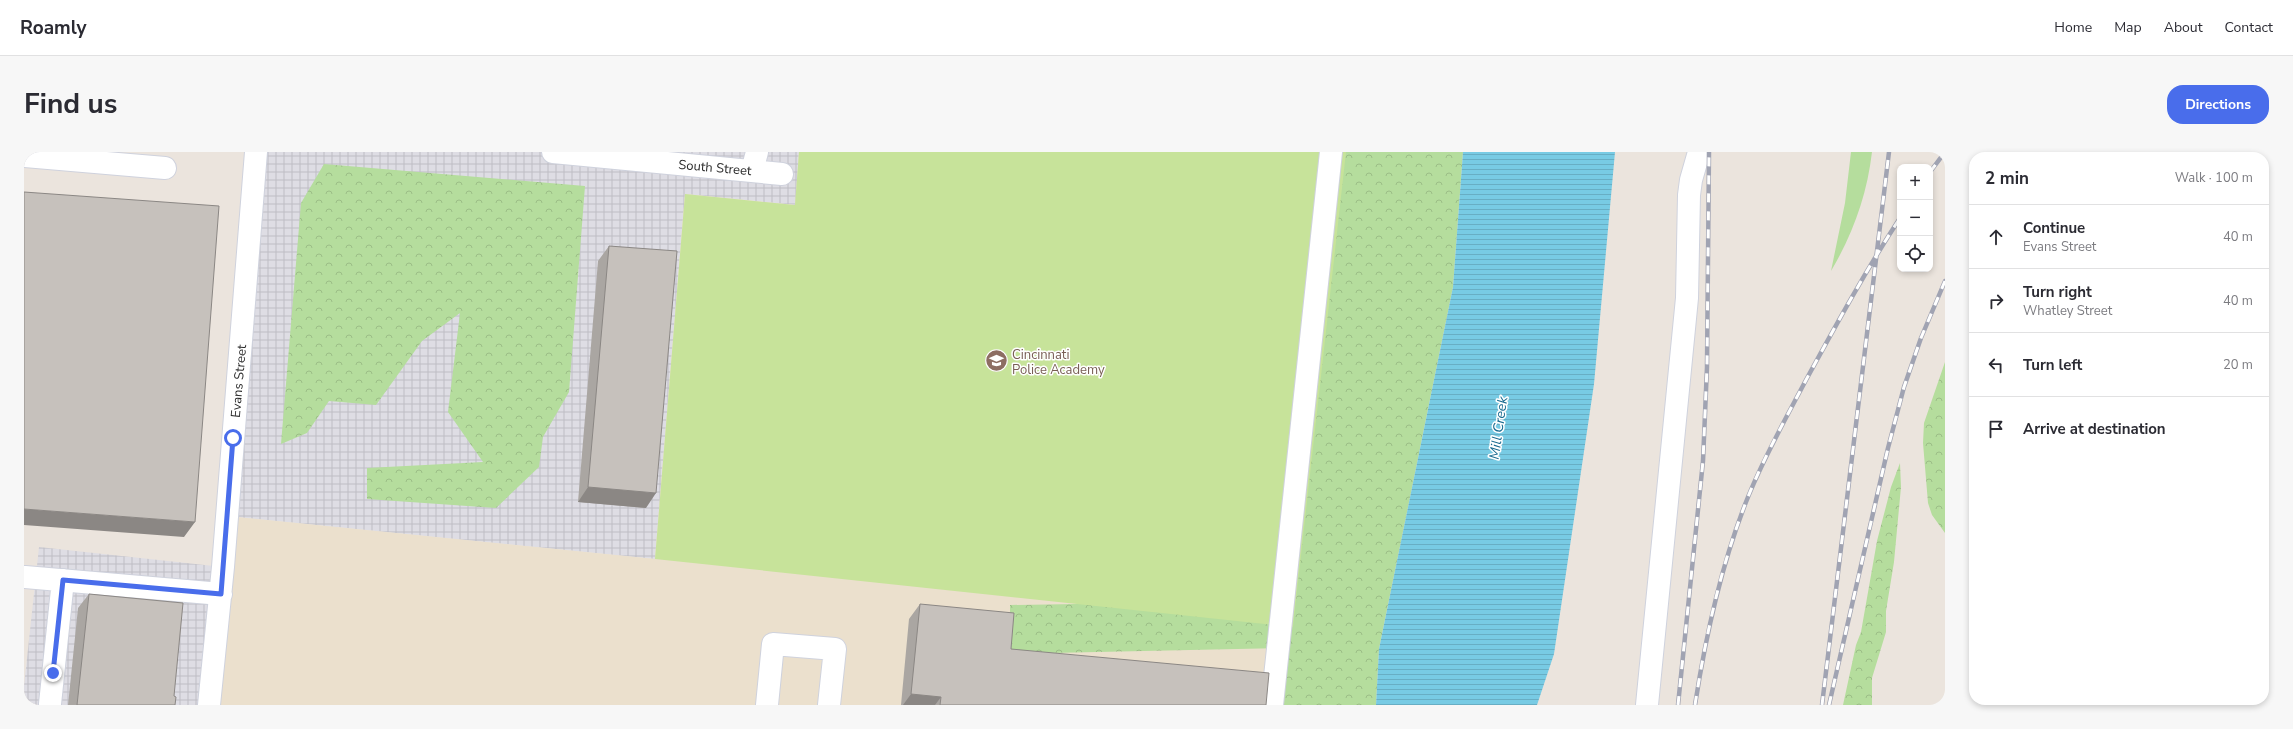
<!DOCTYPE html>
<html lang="en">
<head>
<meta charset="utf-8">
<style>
	body { margin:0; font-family:"Nunito Sans",sans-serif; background:#f7f7f7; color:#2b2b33 }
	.controls { position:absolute; right:12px; top:12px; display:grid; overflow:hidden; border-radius:8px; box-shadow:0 2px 6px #0003 }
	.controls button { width:36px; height:36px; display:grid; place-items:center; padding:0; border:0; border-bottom:1px solid #e1e1e2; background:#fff; color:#2b2b33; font:20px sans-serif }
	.stop { position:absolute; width:12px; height:12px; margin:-9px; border:3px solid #496deb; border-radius:50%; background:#fff }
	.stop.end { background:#496deb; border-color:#fff; box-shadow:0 1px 4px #0008 }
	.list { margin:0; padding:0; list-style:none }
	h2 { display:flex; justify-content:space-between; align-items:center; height:52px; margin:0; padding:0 16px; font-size:17px }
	h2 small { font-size:13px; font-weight:400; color:#7c7c81 }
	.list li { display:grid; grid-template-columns:26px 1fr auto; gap:12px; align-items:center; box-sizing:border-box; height:64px; padding:0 16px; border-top:1px solid #e1e1e2 }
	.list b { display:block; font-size:15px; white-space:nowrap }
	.list p { margin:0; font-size:13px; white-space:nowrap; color:#7c7c81 }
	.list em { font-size:13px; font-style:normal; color:#7c7c81 }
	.icon { flex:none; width:22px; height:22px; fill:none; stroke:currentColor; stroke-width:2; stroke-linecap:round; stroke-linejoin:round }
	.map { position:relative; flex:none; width:1921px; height:553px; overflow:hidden; border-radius:16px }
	header { display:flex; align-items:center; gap:24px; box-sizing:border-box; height:56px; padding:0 20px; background:#fff; border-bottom:1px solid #e1e1e2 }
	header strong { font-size:19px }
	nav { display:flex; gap:22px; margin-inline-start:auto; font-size:14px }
	.intro { display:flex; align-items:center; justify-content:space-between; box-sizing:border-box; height:96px; padding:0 24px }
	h1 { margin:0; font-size:28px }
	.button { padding:10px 18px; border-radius:16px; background:#496deb; color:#fff; font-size:14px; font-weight:700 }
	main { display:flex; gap:24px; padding:0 24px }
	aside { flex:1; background:#fff; border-radius:16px; box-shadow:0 2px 6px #0003 }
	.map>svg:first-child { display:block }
	.industrial { fill:url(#industrial-grid) }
	.education { fill:#ebe0cd }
	.grass { fill:#b5dd9d }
	.forest { fill:url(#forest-crowns) }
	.pitch { fill:#c7e39a }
	.water { fill:url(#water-rules) }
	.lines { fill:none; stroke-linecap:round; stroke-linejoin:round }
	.minor-casing { stroke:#cfd2dd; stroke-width:24 }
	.minor { stroke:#fff; stroke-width:22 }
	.rail-casing { stroke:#a0a3b2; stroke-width:4.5 }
	.rail { stroke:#fff; stroke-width:3; stroke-dasharray:9; stroke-linecap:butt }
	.wall { fill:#aaa6a2 }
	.shaded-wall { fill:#8b8784 }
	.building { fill:#c6c1bc; stroke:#8b8784 }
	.route { stroke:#496deb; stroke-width:5 }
	.labels { text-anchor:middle; stroke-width:3; stroke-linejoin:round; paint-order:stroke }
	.street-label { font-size:13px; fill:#2a2a2a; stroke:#fff }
	.education-label { font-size:13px; fill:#785e54; stroke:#fff; text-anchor:start }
	.water-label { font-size:14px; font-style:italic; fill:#186a8f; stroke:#fff }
</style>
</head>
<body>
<header>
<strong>Roamly</strong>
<nav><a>Home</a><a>Map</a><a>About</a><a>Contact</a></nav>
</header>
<div class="intro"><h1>Find us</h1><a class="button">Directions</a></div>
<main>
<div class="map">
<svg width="1921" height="553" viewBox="0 0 1921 553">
	<defs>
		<pattern id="industrial-grid" width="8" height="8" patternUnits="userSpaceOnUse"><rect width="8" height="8" fill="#dedde4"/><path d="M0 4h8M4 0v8" fill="none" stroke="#bfbec4"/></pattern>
		<pattern id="forest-crowns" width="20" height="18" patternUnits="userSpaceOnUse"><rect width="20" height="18" fill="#b5dd9d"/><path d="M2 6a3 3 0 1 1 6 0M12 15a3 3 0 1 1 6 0" fill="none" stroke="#9cbe87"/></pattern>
		<pattern id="water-rules" width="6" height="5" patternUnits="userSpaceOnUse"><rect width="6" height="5" fill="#78cbe4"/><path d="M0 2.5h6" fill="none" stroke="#68aec4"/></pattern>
	</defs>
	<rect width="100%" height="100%" fill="#ebe4dd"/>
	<path class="industrial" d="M232,0H775L772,53L661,42L631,407L203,364Z
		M15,395L199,415L185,553H0V534Z"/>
	<path class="education" d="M775,0H1322L1260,553H185L203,364L631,407L661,42L771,53Z"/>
	<path class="grass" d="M1827,0H1848C1843,43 1829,82 1807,119L1821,51Z"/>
	<path class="forest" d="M1278,0H1439L1429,135L1355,497L1352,553H1253L1262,496L986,502V453L1238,449Z
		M300,12L561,34L545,240L519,285L515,315L472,356L343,347V316L459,310L424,260L436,161L398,189L352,253L305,249L283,281L257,292L277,51Z
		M1921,210V381L1908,363L1904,351L1899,291L1900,271Z
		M1876,311L1877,335L1870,410L1862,459V480L1848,526V553H1819L1832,493L1837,480L1853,389L1867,335Z"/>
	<path class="pitch" d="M775,0H1322L1269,475L631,407L661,42L771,53Z"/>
	<path class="water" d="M1439,0H1591L1570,232L1530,502L1513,553H1352L1355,497L1429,135Z"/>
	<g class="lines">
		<defs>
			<path id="minor" d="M529,0L758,22
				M0,4L141,16
				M728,19L733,0
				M1,425L197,442
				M26,552L39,428
				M185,553L199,415L232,0
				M743,553L749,492L811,497L805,553
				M1248,553L1307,0
				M1623,553L1663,146L1665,43L1667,28L1675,0"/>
		</defs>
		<use href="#minor" class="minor-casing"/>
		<use href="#minor" class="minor"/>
		<defs>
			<path id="rail" d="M1906,20L1921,0
				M1654,553L1679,309L1683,215L1685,0
				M1671,553C1682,482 1697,412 1724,345C1740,305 1762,266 1782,228C1812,173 1842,118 1876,66
				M1798,553L1865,0
				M1805,553L1864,296L1880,235L1897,186L1921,129"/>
		</defs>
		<use href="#rail" class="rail-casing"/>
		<use href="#rail" class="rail"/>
	</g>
	<path class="wall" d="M585,94L622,356L554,350L574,109Z
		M65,442L150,544L151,553H44L54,456Z
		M896,452L987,497L1242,553H877L885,467Z"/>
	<path class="shaded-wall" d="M564,335L632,341L622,356L554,350Z
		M0,357L171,370L160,385L0,373Z
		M887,542L917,545L911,553H879Z"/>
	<path class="building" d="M0,40L195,54L171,370L0,357Z
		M585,94L653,99L632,341L564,335Z
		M65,442L159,451L150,544L152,545L151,553H53Z
		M896,452L990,461L987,497L1245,521L1242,553H916L917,545L887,542Z"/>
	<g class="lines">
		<path class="route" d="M29,521L39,428L197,442L209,286"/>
	</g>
	<defs>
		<symbol id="university-disc" viewBox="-11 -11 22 22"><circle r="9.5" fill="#8d6e63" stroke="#fff"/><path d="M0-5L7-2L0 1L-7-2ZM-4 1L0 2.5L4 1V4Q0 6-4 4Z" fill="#fff"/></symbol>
	</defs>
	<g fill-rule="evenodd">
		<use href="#university-disc" x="960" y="196" width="25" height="25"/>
	</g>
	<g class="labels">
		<g class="street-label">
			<text transform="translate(691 15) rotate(5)" y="5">South Street</text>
			<text transform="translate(214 229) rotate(-85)" y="5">Evans Street</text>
		</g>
		<g class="education-label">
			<text x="988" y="207">Cincinnati<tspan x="988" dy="15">Police Academy</tspan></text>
		</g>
		<g class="water-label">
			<text transform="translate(1474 276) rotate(-82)" y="5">Mill Creek</text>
		</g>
	</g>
</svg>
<div class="controls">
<button>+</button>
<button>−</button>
<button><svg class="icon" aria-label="locate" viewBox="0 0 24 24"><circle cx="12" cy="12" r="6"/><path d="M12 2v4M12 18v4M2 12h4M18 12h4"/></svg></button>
</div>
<div class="stop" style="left:209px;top:286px"></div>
<div class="stop end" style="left:29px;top:521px"></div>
</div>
<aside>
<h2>2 min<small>Walk · 100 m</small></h2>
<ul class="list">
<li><svg class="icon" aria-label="ahead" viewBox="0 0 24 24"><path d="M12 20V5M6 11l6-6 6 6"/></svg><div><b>Continue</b><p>Evans Street</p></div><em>40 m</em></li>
<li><svg class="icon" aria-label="right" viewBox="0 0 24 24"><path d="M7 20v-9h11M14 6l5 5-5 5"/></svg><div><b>Turn right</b><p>Whatley Street</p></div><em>40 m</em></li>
<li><svg class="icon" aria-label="left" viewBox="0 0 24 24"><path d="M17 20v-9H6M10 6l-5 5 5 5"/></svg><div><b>Turn left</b></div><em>20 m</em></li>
<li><svg class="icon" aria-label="arrive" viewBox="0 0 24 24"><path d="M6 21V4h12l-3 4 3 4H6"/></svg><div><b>Arrive at destination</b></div></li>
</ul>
</aside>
</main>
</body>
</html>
